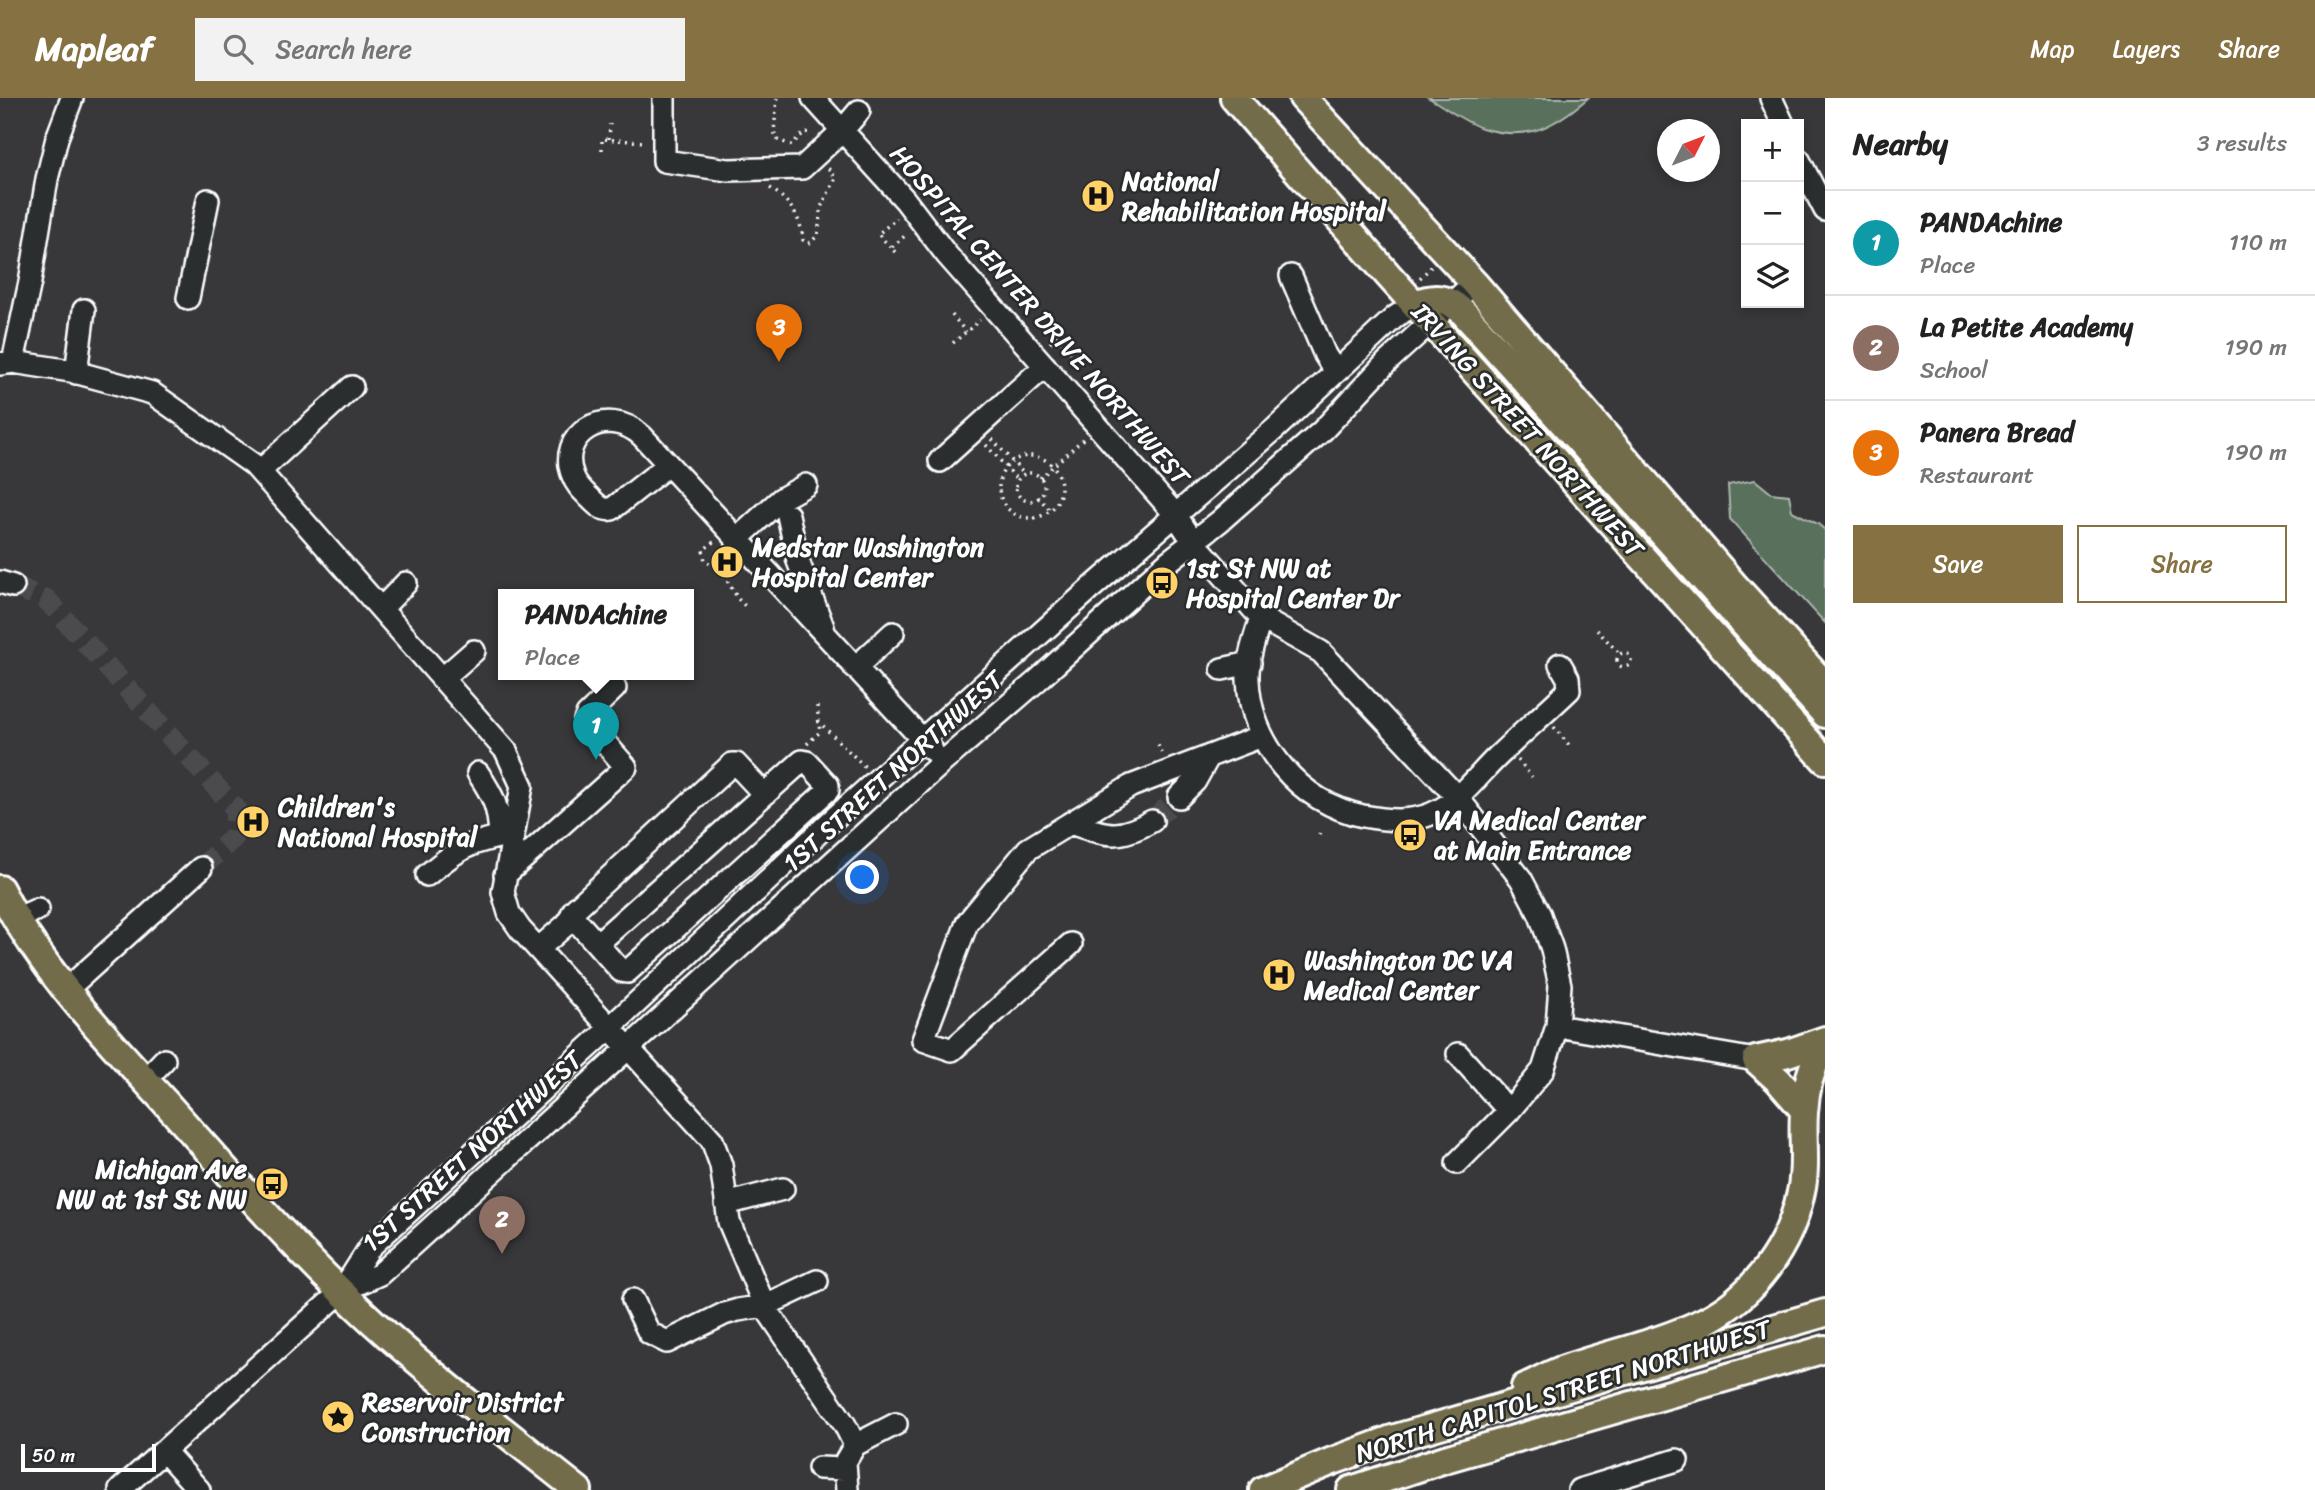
<!DOCTYPE html>
<html lang="en">
<head>
<meta charset="utf-8">
<style>
	body { margin:0; font-family:Sriracha,sans-serif; background:#f2f2f2; color:#222 }
	.controls { position:absolute; right:21px; top:21px; display:grid; overflow:hidden; border-radius:0px; box-shadow:0 4px 10px #0003 }
	.controls button { width:63px; height:63px; display:grid; place-items:center; padding:0; border:0; border-bottom:2px solid #e0e0e0; background:#fff; color:#222; font:35px sans-serif }
	.compass { position:absolute; left:1657px; top:21px; width:63px; height:63px; border-radius:50%; background:#fff; box-shadow:0 4px 10px #0003; rotate:48deg }
	.scale { position:absolute; left:21px; bottom:18px; width:135px; box-sizing:border-box; padding-left:7px; border:4px solid #fff; border-top:0; font-size:19px; line-height:24px; white-space:nowrap; color:#fff; -webkit-text-stroke:5px #2a2d2e; paint-order:stroke }
	.you { position:absolute; left:863px; top:780px; width:24px; height:24px; margin:-18px; border:5px solid #fff; border-radius:50%; background:#1a73e8; box-shadow:0 0 0 10px #1a73e833 }
	.badge { display:grid; place-items:center; width:46px; height:46px; border-radius:50%; background:#857141; color:#fff; font-size:23px; font-weight:700 }
	.pin { position:absolute; translate:-50% -58px; filter:drop-shadow(0 2px 4px #0008) }
	.pin::after { content:''; position:absolute; top:37px; width:24px; height:21px; background:inherit; clip-path:polygon(0 0,100% 0,50% 100%) }
	.popup { position:absolute; left:498px; top:491px; width:196px; height:91px; box-sizing:border-box; display:grid; place-content:center; border-radius:0px; background:#fff; filter:drop-shadow(0 2px 5px #0005); font-size:23px; white-space:nowrap; color:#767676 }
	.popup b { font-size:26px; color:#222 }
	.popup::after { content:''; position:absolute; left:50%; top:100%; margin-left:-14px; border:14px solid transparent; border-top-color:#fff }
	.list { margin:0; padding:0; list-style:none }
	h2 { display:flex; justify-content:space-between; align-items:center; height:91px; margin:0; padding:0 28px; font-size:30px }
	h2 small { font-size:23px; font-weight:400; color:#767676 }
	.list li { display:grid; grid-template-columns:46px 1fr auto; gap:21px; align-items:center; box-sizing:border-box; height:105px; padding:0 28px; border-top:2px solid #e0e0e0 }
	.list b { display:block; font-size:26px; white-space:nowrap }
	.list p { margin:0; font-size:23px; white-space:nowrap; color:#767676 }
	.list em { font-size:23px; font-style:normal; color:#767676 }
	.actions { display:flex; gap:14px; padding:21px 28px }
	.actions a { flex:1; padding:16px 0; border:2px solid #857141; border-radius:0px; text-align:center; font-size:24px; color:#857141 }
	.actions .main { background:#857141; color:#fff }
	.icon { flex:none; width:38px; height:38px; fill:none; stroke:currentColor; stroke-width:2; stroke-linecap:round; stroke-linejoin:round }
	.map { position:relative; flex:none; width:1825px; height:1392px; overflow:hidden }
	header { display:flex; align-items:center; gap:42px; box-sizing:border-box; height:98px; padding:0 35px; background:#857141; color:#fff }
	header strong { font-size:33px }
	nav { display:flex; gap:38px; margin-inline-start:auto; font-size:24px }
	.search { width:490px; height:63px; background:#f2f2f2; display:flex; align-items:center; gap:18px; box-sizing:border-box; padding:0 24px; border-radius:0px; color:#767676; font-size:26px }
	main { display:flex }
	aside { flex:1; background:#fff }
	.map>svg:first-child { display:block }
	.green { fill:#586f5b; stroke:#acb7ad; stroke-width:2 }
	.lines { fill:none; stroke-linecap:round; stroke-linejoin:round }
	.minor-tunnel { stroke:#4c4b4e; stroke-width:21; stroke-dasharray:21 10; stroke-linecap:butt }
	.minor-casing { stroke:#fff; stroke-width:26 }
	.major-casing { stroke:#fff; stroke-width:32 }
	.path { stroke:#fff; stroke-width:3.5; stroke-dasharray:2 5; stroke-linecap:butt }
	.minor { stroke:#2a2d2e; stroke-width:21 }
	.major { stroke:#736c4b; stroke-width:26 }
	.labels { text-anchor:middle; stroke-width:5; stroke-linejoin:round; paint-order:stroke }
	.poi-label { font-size:26px; font-weight:bold; fill:#fff; stroke:#2a2d2e; text-anchor:start }
	.street-label { font-size:26px; fill:#fff; stroke:#2a2d2e }
</style>
</head>
<body>
<header>
<strong>Mapleaf</strong>
<div class="search"><svg class="icon" aria-label="search" viewBox="0 0 24 24"><circle cx="10" cy="10" r="6"/><path d="M15 15l6 6"/></svg>Search here</div>
<nav><a>Map</a><a>Layers</a><a>Share</a></nav>
</header>
<main>
<div class="map">
<svg width="1825" height="1392" viewBox="0 0 1825 1392">
	<rect width="100%" height="100%" fill="#38373a"/>
	<filter id="ink" filterUnits="userSpaceOnUse"><feTurbulence type="fractalNoise" baseFrequency=".0143" numOctaves="2"/><feDisplacementMap in="SourceGraphic" scale="14" xChannelSelector="R" yChannelSelector="G"/><feConvolveMatrix kernelMatrix="1 2 1 2 8 2 1 2 1" color-interpolation-filters="sRGB"/></filter>
	<g filter="url(#ink)">
		<path class="green" d="M1429,0H1588C1554,29 1527,44 1482,30C1464,24 1445,9 1429,0Z
			M1755,382L1771,395L1789,397L1792,413L1818,426L1825,432V525L1730,421L1728,387Z"/>
		<g class="lines">
			<path class="minor-tunnel" d="M13,488L47,502L236,711L234,739L201,770
				M1152,723L1179,699"/>
			<defs>
				<path id="minor" d="M664,0V63L728,72L802,70L842,33L859,13
					M813,0L905,102L946,156L1175,416L1193,443L1261,520L1321,554L1458,700L1521,781L1540,817L1552,851L1560,887L1557,928L1543,972L1509,1013L1457,1065
					M1771,0L1783,26
					M1799,62L1825,112
					M1291,178L1325,257L1336,274
					M188,200L208,102
					M13,264L30,184L47,81L57,40L72,0
					M0,266L13,264L71,273L152,295L254,367L506,653L522,688L503,794L509,815L520,831L712,1042L721,1067L729,1124L765,1209L845,1327L855,1347L845,1364L847,1392
					M76,275L84,212
					M940,363L1045,268
					M668,367L612,411C602,413 597,407 590,400C583,393 576,387 573,378C556,337 606,305 642,338L932,652
					M260,373L352,289
					M788,417L798,463L823,529
					M736,442L781,401L806,387
					M0,484L13,488
					M381,511L406,485
					M1261,520C1255,539 1247,561 1248,582C1251,647 1300,705 1363,718C1386,722 1409,725 1431,716C1460,704 1477,678 1499,657C1522,635 1546,614 1569,592L1568,580L1560,566
					M855,570L893,535
					M1222,571L1250,565
					M442,581L474,553
					M478,675C494,699 499,710 500,739
					M1179,699L1195,683L1209,658
					M1070,725C1107,737 1116,743 1152,723
					M427,777C460,749 470,744 513,736
					M505,777L626,669L585,622L587,617L615,590
					M572,816L573,819L621,873L627,874L828,692V687L807,664L802,663L597,846
					M16,821L38,811
					M1071,846L952,952L923,942L967,825L1028,751L1131,688L1262,638
					M538,851L568,825L574,812L732,666H736L764,696
					M66,892L201,770
					M1557,928L1756,962
					M1458,956L1509,1013
					M145,982L164,962
					M726,1106L783,1091
					M342,1193L380,1176L944,663L1039,581L1169,463L1220,423L1323,332L1387,264L1474,185
					M633,1202L649,1235L667,1244L724,1216L738,1212L764,1208L817,1183
					M855,1347L896,1326
					M164,1353L199,1392
					M819,1370L845,1371
					M120,1392L342,1193L370,1149L599,940L830,724L1089,492L1276,330L1395,219L1415,206
					M1579,1392L1677,1362"/>
				<path id="major" d="M1234,0L1389,178L1825,662
					M1303,0L1474,185L1734,487L1825,587
					M1415,206C1434,198 1446,199 1462,213L1825,616
					M0,791C41,873 104,937 165,1004C232,1079 299,1156 373,1224C438,1283 509,1337 578,1392
					M1756,962L1788,955L1825,942
					M1756,962L1778,982L1804,1012
					M1525,1289C1538,1283 1550,1276 1564,1271C1610,1255 1661,1245 1705,1223C1754,1198 1790,1148 1801,1094C1807,1068 1802,1041 1804,1015C1805,990 1813,965 1825,944
					M1263,1392L1330,1364L1392,1341L1825,1215
					M1351,1392L1445,1361L1825,1251"/>
			</defs>
			<use href="#minor" class="minor-casing"/>
			<use href="#major" class="major-casing"/>
			<path class="path" d="M777,0L774,34L778,42L791,47L805,34L811,35
				M609,41L610,26
				M602,52V41L644,44
				M770,90C789,102 801,119 803,142L810,145L818,137L821,109L836,80L828,70
				M892,149L907,136
				M895,154L878,136L897,120
				M1420,180L1431,169
				M952,217L966,234
				M1057,239L1051,232L1054,228L1060,235
				M953,245L980,222
				M1050,245L1057,239L1077,261L1081,258L1060,235L1063,233
				M992,341L1024,376
				M986,347L1018,382
				M999 389a31 31 0 1 1 62 0a31 31 0 1 1-62 0Z
				M1016 389a14 14 0 1 1 28 0a14 14 0 1 1-28 0Z
				M1040,380L1083,341
				M1038,399L1050,412
				M714,444L703,452L705,463L720,471L739,502L747,510
				M1597,532L1620,556
				M1617 562a7 7 0 1 1 14 0a7 7 0 1 1-14 0Z
				M818,623L865,669
				M1554,629L1569,647
				M807,646L820,634L817,608
				M1158,647L1161,655
				M1518,662L1532,679
				M1319,737L1322,731"/>
			<use href="#minor" class="minor"/>
			<use href="#major" class="major"/>
		</g>
	</g>
	<defs>
		<symbol id="hospital-disc" viewBox="-11 -11 22 22"><circle r="9.5" fill="#ffd166" stroke="#2a2d2e"/><path d="M-5-5h3v3.5h4V-5h3V5h-3V1.5h-4V5h-3Z" fill="#111"/></symbol>
		<symbol id="bus-disc" viewBox="-11 -11 22 22"><circle r="9.5" fill="#ffd166" stroke="#2a2d2e"/><path d="M-5-6H5V4H4V6H2V4H-2V6H-4V4H-5ZM-3.5-4V0h7V-4ZM-3.5 1.2v1.5H-2V1.2ZM2 1.2v1.5H3.5V1.2Z" fill="#111"/></symbol>
		<symbol id="sight-disc" viewBox="-11 -11 22 22"><circle r="9.5" fill="#ffd166" stroke="#2a2d2e"/><path d="M0-6L1.8-2.2L6-1.7L2.9 1.2L3.7 5.4L0 3.3L-3.7 5.4L-2.9 1.2L-6-1.7L-1.8-2.2Z" fill="#111"/></symbol>
	</defs>
	<g fill-rule="evenodd">
		<use href="#hospital-disc" x="1079" y="79" width="38" height="38"/>
		<use href="#hospital-disc" x="708" y="445" width="38" height="38"/>
		<use href="#bus-disc" x="1143" y="466" width="38" height="38"/>
		<use href="#hospital-disc" x="234" y="705" width="38" height="38"/>
		<use href="#bus-disc" x="1391" y="718" width="38" height="38"/>
		<use href="#hospital-disc" x="1260" y="858" width="38" height="38"/>
		<use href="#bus-disc" x="253" y="1067" width="38" height="38"/>
		<use href="#sight-disc" x="319" y="1300" width="38" height="38"/>
	</g>
	<g class="labels">
		<g class="poi-label">
			<text x="1122" y="92">National<tspan x="1122" dy="30">Rehabilitation Hospital</tspan></text>
			<text x="752" y="458">Medstar Washington<tspan x="752" dy="30">Hospital Center</tspan></text>
			<text x="1186" y="479">1st St NW at<tspan x="1186" dy="30">Hospital Center Dr</tspan></text>
			<text x="278" y="718">Children's<tspan x="278" dy="30">National Hospital</tspan></text>
			<text x="1434" y="731">VA Medical Center<tspan x="1434" dy="30">at Main Entrance</tspan></text>
			<text x="1304" y="871">Washington DC VA<tspan x="1304" dy="30">Medical Center</tspan></text>
			<text x="247" y="1080" text-anchor="end">Michigan Ave<tspan x="247" dy="30">NW at 1st St NW</tspan></text>
			<text x="362" y="1313">Reservoir District<tspan x="362" dy="30">Construction</tspan></text>
		</g>
		<g class="street-label">
			<text transform="translate(1040 217) rotate(49)" y="9">HOSPITAL CENTER DRIVE NORTHWEST</text>
			<text transform="translate(1528 332) rotate(48)" y="9">IRVING STREET NORTHWEST</text>
			<text transform="translate(893 673) rotate(-42)" y="9">1ST STREET NORTHWEST</text>
			<text transform="translate(472 1053) rotate(-42)" y="9">1ST STREET NORTHWEST</text>
			<text transform="translate(1563 1293) rotate(-17)" y="9">NORTH CAPITOL STREET NORTHWEST</text>
		</g>
	</g>
</svg>
<div class="controls">
<button>+</button>
<button>−</button>
<button><svg class="icon" aria-label="layers" viewBox="0 0 24 24"><path d="M12 4l9 5-9 5-9-5zM3 14l9 5 9-5"/></svg></button>
</div>
<svg class="compass" viewBox="-18 -18 36 36"><path d="M0-13l5 13h-10z" fill="#e53935"/><path d="M0 13l5-13h-10z" fill="#767676"/></svg>
<div class="scale">50 m</div>
<div class="you"></div>
<div class="pin badge" style="left:596px;top:662px;background:#0f9aa8">1</div>
<div class="popup"><b>PANDAchine</b>Place</div>
<div class="pin badge" style="left:502px;top:1156px;background:#8d6e63">2</div>
<div class="pin badge" style="left:779px;top:264px;background:#e8710a">3</div>
</div>
<aside>
<h2>Nearby<small>3 results</small></h2>
<ul class="list">
<li><span class="badge" style="background:#0f9aa8">1</span><div><b>PANDAchine</b><p>Place</p></div><em>110 m</em></li>
<li><span class="badge" style="background:#8d6e63">2</span><div><b>La Petite Academy</b><p>School</p></div><em>190 m</em></li>
<li><span class="badge" style="background:#e8710a">3</span><div><b>Panera Bread</b><p>Restaurant</p></div><em>190 m</em></li>
</ul>
<div class="actions"><a class="main">Save</a><a>Share</a></div>
</aside>
</main>
</body>
</html>
